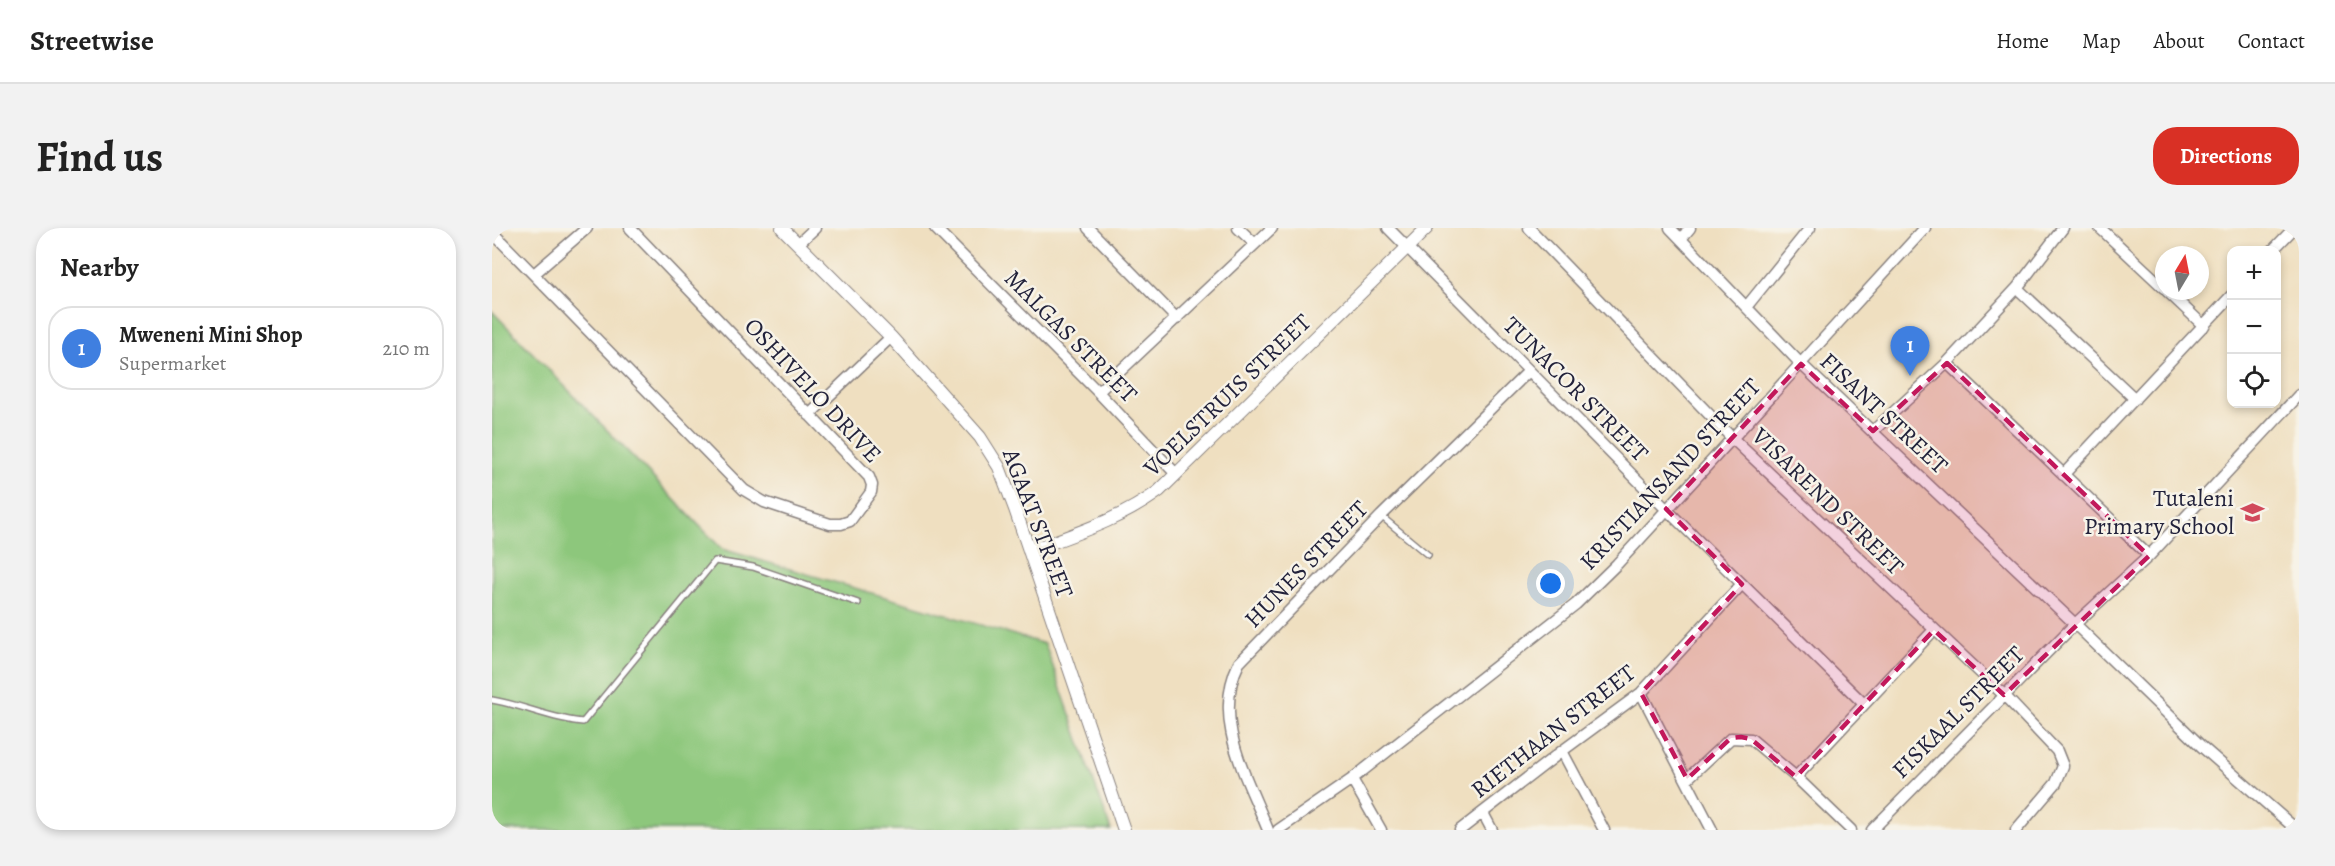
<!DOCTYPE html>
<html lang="en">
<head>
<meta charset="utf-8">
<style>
	body { margin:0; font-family:Alegreya,serif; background:#f2f2f2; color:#222 }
	.controls { position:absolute; right:18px; top:18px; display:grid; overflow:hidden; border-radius:12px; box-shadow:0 3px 9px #0003 }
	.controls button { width:54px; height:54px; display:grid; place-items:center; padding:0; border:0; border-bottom:2px solid #e0e0e0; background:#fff; color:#222; font:30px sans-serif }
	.compass { position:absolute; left:1663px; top:18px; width:54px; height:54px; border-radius:50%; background:#fff; box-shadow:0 3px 9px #0003; rotate:10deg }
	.you { position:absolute; left:1059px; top:356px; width:21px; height:21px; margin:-15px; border:4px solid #fff; border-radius:50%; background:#1a73e8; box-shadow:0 0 0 9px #1a73e833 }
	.badge { display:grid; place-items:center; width:39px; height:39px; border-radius:50%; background:#d93025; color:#fff; font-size:20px; font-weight:700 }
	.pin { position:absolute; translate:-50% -50px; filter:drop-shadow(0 2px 3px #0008) }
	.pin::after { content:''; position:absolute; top:32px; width:21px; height:18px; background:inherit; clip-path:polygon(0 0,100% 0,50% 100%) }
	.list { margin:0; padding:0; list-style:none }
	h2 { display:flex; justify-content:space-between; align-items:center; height:78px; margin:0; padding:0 24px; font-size:26px }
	h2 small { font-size:20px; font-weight:400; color:#767676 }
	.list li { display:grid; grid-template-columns:39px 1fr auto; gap:18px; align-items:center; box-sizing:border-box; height:84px; margin:0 12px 12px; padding:0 12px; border:2px solid #e0e0e0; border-radius:24px }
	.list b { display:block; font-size:22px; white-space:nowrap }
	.list p { margin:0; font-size:20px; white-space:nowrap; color:#767676 }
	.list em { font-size:20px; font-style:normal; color:#767676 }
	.icon { flex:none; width:33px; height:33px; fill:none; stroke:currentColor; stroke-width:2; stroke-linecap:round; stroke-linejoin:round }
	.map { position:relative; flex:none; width:1807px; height:602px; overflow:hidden; border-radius:24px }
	header { display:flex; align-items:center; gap:36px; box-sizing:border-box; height:84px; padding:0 30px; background:#fff; border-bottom:2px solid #e0e0e0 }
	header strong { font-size:28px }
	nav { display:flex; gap:33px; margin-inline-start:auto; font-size:21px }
	.intro { display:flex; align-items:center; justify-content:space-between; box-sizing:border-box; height:144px; padding:0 36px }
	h1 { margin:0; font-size:42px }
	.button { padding:15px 27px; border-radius:24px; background:#d93025; color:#fff; font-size:21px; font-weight:700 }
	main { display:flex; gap:36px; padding:0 36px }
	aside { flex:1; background:#fff; border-radius:24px; box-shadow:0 3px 9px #0003 }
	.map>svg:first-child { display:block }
	.green { fill:#8dc77b; stroke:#58745b; stroke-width:1.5 }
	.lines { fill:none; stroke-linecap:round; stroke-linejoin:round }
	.service-casing { stroke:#88807e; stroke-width:8 }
	.minor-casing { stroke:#88807e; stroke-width:13 }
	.tertiary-casing { stroke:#88807e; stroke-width:14 }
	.service { stroke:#fff; stroke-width:5 }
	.minor { stroke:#fff; stroke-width:10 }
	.tertiary { stroke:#fff; stroke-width:12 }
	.marked { fill:#c2185b; fill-opacity:0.2; stroke:#c2185b; stroke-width:4.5; stroke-dasharray:12 8; stroke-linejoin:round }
	.labels { text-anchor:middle; stroke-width:5; stroke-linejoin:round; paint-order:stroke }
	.street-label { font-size:24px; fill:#22223b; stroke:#f7f3e8 }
	.poi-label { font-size:24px; fill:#22223b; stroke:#f7f3e8; text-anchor:end }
</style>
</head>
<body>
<header>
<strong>Streetwise</strong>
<nav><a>Home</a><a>Map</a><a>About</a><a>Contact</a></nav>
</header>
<div class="intro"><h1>Find us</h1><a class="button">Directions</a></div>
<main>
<aside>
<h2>Nearby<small></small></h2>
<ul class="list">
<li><span class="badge" style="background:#3f7fe0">1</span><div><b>Mweneni Mini Shop</b><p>Supermarket</p></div><em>210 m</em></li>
</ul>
</aside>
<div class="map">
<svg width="1807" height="602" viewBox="0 0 1807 602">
	<rect width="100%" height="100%" fill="#f7f3e8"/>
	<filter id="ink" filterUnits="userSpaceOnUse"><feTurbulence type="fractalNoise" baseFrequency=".0167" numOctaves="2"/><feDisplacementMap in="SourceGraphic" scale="12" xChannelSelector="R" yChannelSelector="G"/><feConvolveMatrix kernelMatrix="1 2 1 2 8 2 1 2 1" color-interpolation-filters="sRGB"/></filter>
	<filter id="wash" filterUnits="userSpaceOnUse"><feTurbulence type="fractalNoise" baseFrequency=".008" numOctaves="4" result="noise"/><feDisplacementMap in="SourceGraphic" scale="24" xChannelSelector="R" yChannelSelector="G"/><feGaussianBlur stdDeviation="1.35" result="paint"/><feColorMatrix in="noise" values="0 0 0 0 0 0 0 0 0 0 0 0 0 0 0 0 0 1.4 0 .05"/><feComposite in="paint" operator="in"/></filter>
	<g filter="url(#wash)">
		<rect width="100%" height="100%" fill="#efdfc0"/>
		<path class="green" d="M0,83L230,321L553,416L619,602H0Z"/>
	</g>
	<g filter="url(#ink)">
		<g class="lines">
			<defs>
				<path id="service" d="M889,288L936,327
					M0,472C31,477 59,491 91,494L223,333L261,339L366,375"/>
				<path id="minor" d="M443,0L606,164L684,246
					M596,0L685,91
					M746,0L763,16
					M896,0L1174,281L1372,476
					M1037,0L1240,210L1512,467L1565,523L1571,538L1564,555L1524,602
					M1178,0L1309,136L1583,396L1709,518L1805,602
					M1608,0L1672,60
					M0,4L252,262L272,274L338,296H349L358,293L379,264L380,257L377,249L138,0
					M1189,11L1198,0
					M306,16L323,0
					M1781,22L1802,0
					M42,46L95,0
					M1525,60L1643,171
					M1675,63L1712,98
					M1255,78L1318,0
					M1455,135L1657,328
					M606,164L780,0
					M317,187L399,109
					M1381,203L1455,135L1525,60L1571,0
					M1571,247L1740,67
					M1149,465L1220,602
					M1070,523L1112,602
					M1304,549L1442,402
					M860,551L889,602
					M1195,551L1239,510L1259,511L1304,549L1359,602
					M991,585L1000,602
					M776,602C755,549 719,491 747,435L889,288L1037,143
					M786,602L860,551L1084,376L1125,336L1433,0
					M968,602L1070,523L1149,465L1250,356
					M1380,602L1583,396L1657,328L1807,167"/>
				<path id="tertiary" d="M290,0L399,109L488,209L507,239L523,281L632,602
					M537,323C582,306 628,292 667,263L935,0"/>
			</defs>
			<use href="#service" class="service-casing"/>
			<use href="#minor" class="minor-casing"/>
			<use href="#tertiary" class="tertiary-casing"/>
			<use href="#service" class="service"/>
			<use href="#minor" class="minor"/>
			<use href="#tertiary" class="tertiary"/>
		</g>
	</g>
	<path class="marked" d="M1455,135L1657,328L1512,467L1442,402L1304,549L1259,511L1249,509L1239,510L1195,551L1149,465L1250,356L1174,281L1309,136L1381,203Z"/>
	<defs>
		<symbol id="school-bare" viewBox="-9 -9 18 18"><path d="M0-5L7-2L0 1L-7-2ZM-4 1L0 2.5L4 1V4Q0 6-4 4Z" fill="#d1495b" stroke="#f7f3e8" stroke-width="2.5" paint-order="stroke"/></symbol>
	</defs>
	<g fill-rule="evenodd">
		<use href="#school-bare" x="1744" y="268" width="33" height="33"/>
	</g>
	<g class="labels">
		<g class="street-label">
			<text transform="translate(579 108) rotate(45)" y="8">MALGAS STREET</text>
			<text transform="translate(1084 161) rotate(45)" y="8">TUNACOR STREET</text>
			<text transform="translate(321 162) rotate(47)" y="8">OSHIVELO DRIVE</text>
			<text transform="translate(735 167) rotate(-44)" y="8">VOELSTRUIS STREET</text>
			<text transform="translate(1392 185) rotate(43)" y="8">FISANT STREET</text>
			<text transform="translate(1178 246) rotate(-47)" y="8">KRISTIANSAND STREET</text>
			<text transform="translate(1336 273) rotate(44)" y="8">VISAREND STREET</text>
			<text transform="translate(546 295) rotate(69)" y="8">AGAAT STREET</text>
			<text transform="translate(814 336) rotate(-46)" y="8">HUNES STREET</text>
			<text transform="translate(1466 484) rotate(-45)" y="8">FISKAAL STREET</text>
			<text transform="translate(1061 503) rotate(-38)" y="8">RIETHAAN STREET</text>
		</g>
		<g class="poi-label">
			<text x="1742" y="278">Tutaleni<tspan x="1742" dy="28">Primary School</tspan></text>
		</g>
	</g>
</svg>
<div class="controls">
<button>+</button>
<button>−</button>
<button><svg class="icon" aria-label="locate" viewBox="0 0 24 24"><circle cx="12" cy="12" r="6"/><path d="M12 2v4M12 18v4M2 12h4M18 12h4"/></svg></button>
</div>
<svg class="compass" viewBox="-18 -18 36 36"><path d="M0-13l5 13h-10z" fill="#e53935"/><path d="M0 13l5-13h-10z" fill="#767676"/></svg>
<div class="you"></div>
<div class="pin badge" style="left:1418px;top:148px;background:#3f7fe0">1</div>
</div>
</main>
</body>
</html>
